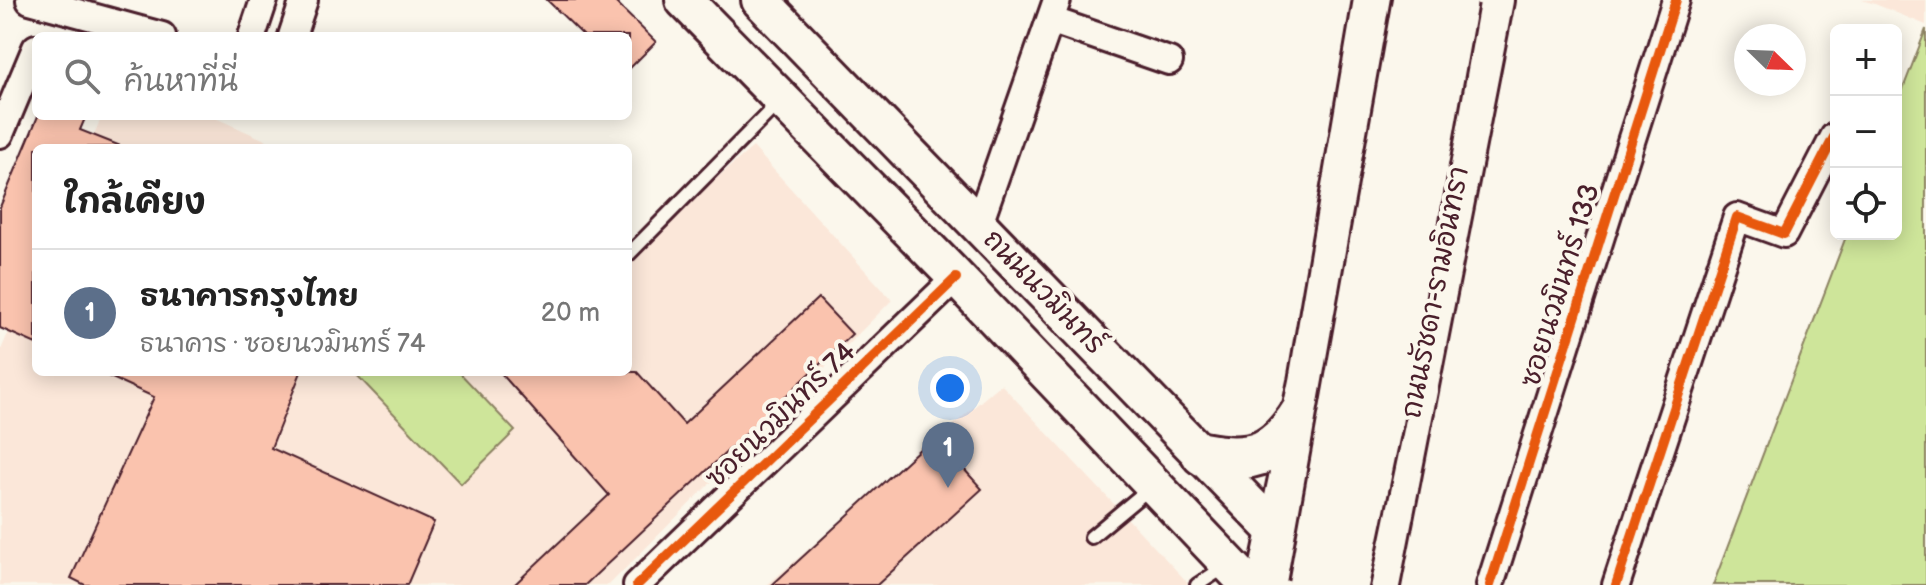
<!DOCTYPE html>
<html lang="th">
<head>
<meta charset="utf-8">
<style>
	body { margin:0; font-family:"Balsamiq Sans","Playpen Sans Thai",sans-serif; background:#f2f2f2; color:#222 }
	.controls { position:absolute; right:24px; top:24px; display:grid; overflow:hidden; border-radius:12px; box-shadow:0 4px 20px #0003 }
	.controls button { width:72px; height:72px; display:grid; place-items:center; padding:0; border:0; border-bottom:2px solid #e0e0e0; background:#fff; color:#222; font:40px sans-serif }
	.compass { position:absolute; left:1734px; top:24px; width:72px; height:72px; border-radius:50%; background:#fff; box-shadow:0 4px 20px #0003; rotate:113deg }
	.you { position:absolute; left:950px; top:388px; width:28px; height:28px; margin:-20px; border:6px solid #fff; border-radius:50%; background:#1a73e8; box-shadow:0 0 0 12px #1a73e833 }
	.badge { display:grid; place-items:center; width:52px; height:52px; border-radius:50%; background:#d93025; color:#fff; font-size:26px; font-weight:700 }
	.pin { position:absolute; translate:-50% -66px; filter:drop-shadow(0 2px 4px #0008) }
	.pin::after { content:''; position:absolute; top:42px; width:28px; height:24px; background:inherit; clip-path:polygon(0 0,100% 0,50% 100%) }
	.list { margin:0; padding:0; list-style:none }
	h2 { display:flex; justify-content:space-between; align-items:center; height:104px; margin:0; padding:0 32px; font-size:34px }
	h2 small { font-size:26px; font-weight:400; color:#767676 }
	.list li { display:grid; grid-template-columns:52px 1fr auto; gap:24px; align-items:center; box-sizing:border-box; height:128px; padding:0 32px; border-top:2px solid #e0e0e0 }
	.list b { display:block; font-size:30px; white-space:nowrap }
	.list p { margin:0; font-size:26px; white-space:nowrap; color:#767676 }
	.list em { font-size:26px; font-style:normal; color:#767676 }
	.icon { flex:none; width:44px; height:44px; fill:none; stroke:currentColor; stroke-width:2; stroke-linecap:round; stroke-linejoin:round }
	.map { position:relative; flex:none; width:1926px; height:585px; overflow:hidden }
	.search { position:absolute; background:#fff; box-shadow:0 4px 20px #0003; left:32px; top:32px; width:600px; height:88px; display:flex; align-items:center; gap:20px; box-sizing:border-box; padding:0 28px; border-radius:12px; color:#767676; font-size:30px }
	.panel { position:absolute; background:#fff; box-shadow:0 4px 20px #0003; left:32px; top:144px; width:600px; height:232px; border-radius:12px }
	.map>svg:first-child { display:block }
	.built { fill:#fbe7d9 }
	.green { fill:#cee59a; stroke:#8c8262; stroke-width:2 }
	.building { fill:#fac3ae; stroke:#4a1f2b; stroke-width:2 }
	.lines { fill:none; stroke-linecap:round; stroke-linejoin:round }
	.service-casing { stroke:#4a1f2b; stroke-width:18 }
	.minor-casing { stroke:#4a1f2b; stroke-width:32 }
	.secondary-casing { stroke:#4a1f2b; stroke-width:42 }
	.primary-casing { stroke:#4a1f2b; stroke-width:48 }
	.service { stroke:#fbf7ec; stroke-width:12 }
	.minor { stroke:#fbf7ec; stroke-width:26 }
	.secondary { stroke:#fbf7ec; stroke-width:36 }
	.primary { stroke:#fbf7ec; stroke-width:42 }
	.primary-bridge-casing { stroke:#4a1f2b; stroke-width:48; stroke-linecap:butt }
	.primary-bridge { stroke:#fbf7ec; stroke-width:42 }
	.cycleway-casing { stroke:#fbf7ec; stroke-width:15 }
	.cycleway { stroke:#e8590c; stroke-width:10 }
	.labels { text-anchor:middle; stroke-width:8; stroke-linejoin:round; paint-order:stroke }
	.street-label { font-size:28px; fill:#4a1f2b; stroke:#fbf7ec }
</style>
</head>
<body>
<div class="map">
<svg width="1926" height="585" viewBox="0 0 1926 585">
	<rect width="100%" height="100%" fill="#fbf7ec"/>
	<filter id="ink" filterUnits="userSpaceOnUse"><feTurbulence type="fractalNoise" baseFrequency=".0125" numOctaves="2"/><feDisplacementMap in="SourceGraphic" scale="16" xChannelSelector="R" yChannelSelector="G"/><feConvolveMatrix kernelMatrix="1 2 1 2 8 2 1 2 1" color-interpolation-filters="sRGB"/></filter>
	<g filter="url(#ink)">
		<path class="built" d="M1862,0H1926V25L1875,4Z
			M102,116H211L283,148H88Z
			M753,147L892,300L609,585H0V352L36,269V372H628V254Z
			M1001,384L1190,585H767Z"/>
		<path class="green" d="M1926,29V585H1713L1847,234H1896V107Z
			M354,372H459L515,431L461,484Z"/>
		<path class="building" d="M547,0H613L656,42L628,70V36H584Z
			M38,116H86L80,130L123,147L36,148V344L0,328V207Z
			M818,298L852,334L585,585H514L609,495L500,372H637L684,424Z
			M99,372H301L271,448L434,522L407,585H85L71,578L154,397Z
			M934,436L982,489L877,585H772Z"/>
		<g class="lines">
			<defs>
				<path id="service" d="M628,255L779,102
					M1091,537L1151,487
					M1197,585L1226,566"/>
				<path id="minor" d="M30,0L162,36
					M1050,20L1169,61
					M252,36L264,0
					M292,36L304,0
					M0,134L36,48
					M979,223L1057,0
					M637,585L956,278
					M1490,585L1676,0
					M1616,585L1737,217L1784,234L1834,137"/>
				<path id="secondary" d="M684,0L950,271L1249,585
					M760,0L1294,550"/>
				<path id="primary" d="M1203,454C1254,464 1277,454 1304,410
					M1268,585L1310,382L1375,0
					M1378,585L1492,0"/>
			</defs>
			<use href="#service" class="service-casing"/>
			<use href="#minor" class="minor-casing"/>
			<use href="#secondary" class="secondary-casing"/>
			<use href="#primary" class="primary-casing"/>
			<use href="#service" class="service"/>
			<use href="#minor" class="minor"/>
			<use href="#secondary" class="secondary"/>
			<use href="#primary" class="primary"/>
			<defs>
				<path id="primary-bridge" d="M1310,585L1414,0
					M1347,585L1381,422L1456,0"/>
			</defs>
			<use href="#primary-bridge" class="primary-bridge-casing"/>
			<use href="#primary-bridge" class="primary-bridge"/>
			<defs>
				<path id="cycleway" d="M637,585L956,278
					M1490,585L1676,0
					M1616,585L1737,217L1784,234L1834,137"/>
			</defs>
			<use href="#cycleway" class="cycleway-casing"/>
			<use href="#cycleway" class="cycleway"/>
		</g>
	</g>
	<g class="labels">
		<g class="street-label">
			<text transform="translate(1559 285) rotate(-73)" y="10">ซอยนวมินทร์ 133</text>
			<text transform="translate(1045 291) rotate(46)" y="10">ถนนนวมินทร์</text>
			<text transform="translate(1434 292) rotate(-79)" y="10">ถนนรัชดา-รามอินทรา</text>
			<text transform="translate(780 414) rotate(-44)" y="10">ซอยนวมินทร์ 74</text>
		</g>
	</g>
</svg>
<div class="controls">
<button>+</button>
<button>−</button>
<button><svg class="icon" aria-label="locate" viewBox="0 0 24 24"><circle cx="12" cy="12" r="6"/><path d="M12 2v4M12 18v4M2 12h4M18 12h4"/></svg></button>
</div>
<svg class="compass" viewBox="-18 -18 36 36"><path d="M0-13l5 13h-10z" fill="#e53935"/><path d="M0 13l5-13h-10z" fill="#767676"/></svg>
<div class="you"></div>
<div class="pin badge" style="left:948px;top:488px;background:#5c6f8a">1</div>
<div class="search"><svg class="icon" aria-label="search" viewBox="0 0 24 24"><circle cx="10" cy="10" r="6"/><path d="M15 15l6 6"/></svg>ค้นหาที่นี่</div>
<section class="panel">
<h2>ใกล้เคียง<small></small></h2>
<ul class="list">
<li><span class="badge" style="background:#5c6f8a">1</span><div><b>ธนาคารกรุงไทย</b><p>ธนาคาร · ซอยนวมินทร์ 74</p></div><em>20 m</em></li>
</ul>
</section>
</div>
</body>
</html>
